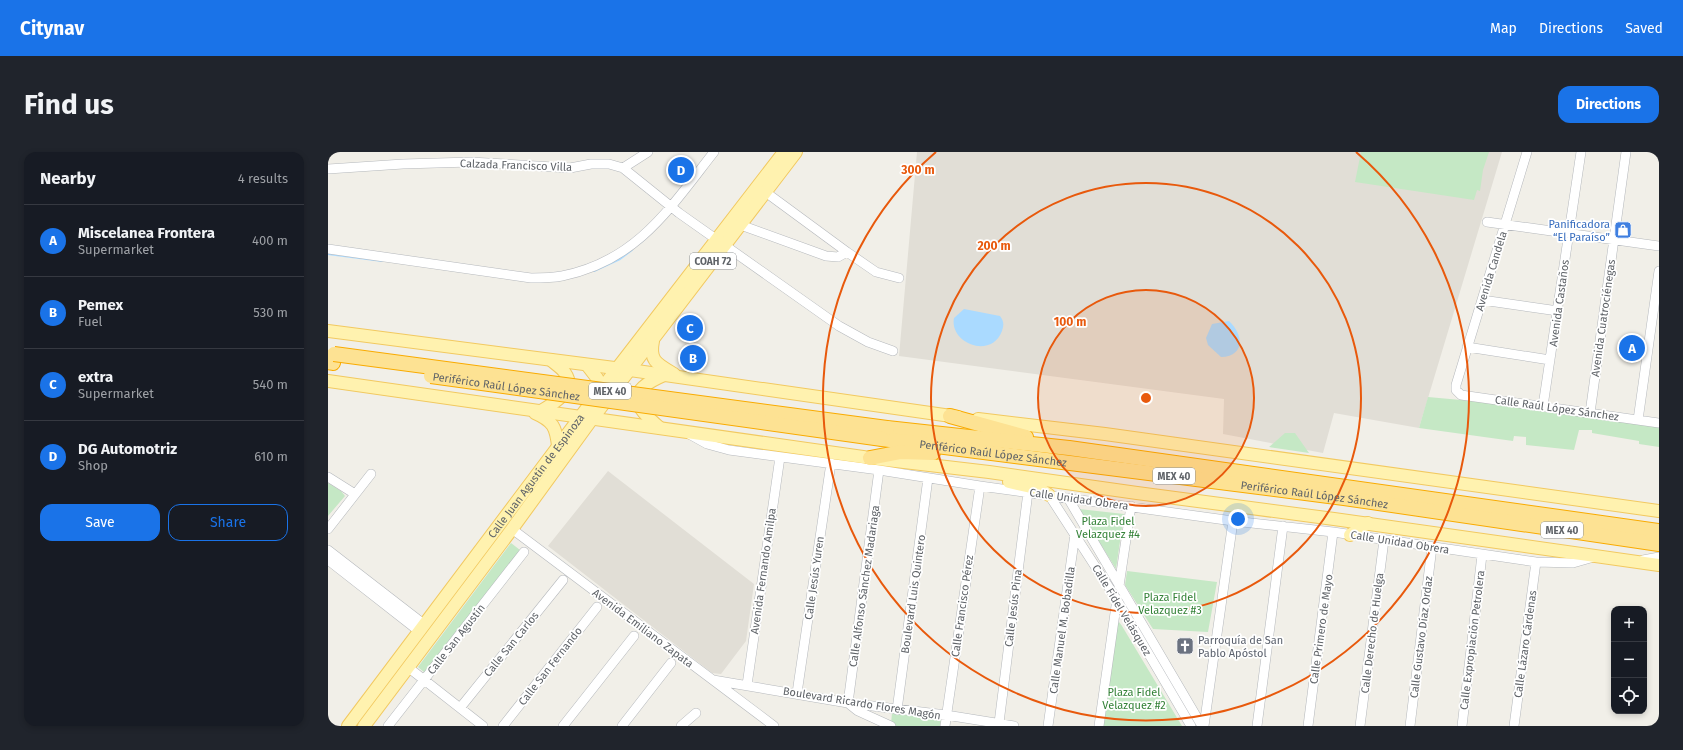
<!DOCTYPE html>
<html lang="en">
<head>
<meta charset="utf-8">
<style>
	body { margin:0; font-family:"Fira Sans",sans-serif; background:#20242c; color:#f1f3f6 }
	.controls { position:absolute; right:12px; bottom:12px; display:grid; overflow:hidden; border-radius:8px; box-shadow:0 2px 6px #0003 }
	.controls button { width:36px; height:36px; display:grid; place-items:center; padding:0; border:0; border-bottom:1px solid #363941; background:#171b24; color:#f1f3f6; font:20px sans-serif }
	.you { position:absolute; left:910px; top:367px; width:14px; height:14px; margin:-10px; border:3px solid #fff; border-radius:50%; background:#1a73e8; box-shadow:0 0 0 6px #1a73e833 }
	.badge { display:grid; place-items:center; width:26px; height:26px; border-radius:50%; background:#1a73e8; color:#fff; font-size:13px; font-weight:700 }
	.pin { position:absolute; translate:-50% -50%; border:2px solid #fff; box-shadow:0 1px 4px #0006 }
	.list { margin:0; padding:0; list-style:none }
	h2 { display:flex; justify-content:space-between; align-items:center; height:52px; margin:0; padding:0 16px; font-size:17px }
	h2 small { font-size:13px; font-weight:400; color:#9ea1a6 }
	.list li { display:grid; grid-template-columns:26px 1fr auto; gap:12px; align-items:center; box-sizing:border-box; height:72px; padding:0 16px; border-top:1px solid #363941 }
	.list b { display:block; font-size:15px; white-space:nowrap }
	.list p { margin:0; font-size:13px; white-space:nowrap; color:#9ea1a6 }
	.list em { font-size:13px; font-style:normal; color:#9ea1a6 }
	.actions { display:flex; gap:8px; padding:12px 16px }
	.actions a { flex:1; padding:9px 0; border:1px solid #1a73e8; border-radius:12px; text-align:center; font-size:14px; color:#1a73e8 }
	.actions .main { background:#1a73e8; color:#fff }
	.icon { flex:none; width:22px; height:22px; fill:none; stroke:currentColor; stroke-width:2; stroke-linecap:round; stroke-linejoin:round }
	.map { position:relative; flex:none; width:1331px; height:574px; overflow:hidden; border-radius:12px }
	header { display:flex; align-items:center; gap:24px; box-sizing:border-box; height:56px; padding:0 20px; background:#1a73e8; color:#fff }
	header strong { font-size:19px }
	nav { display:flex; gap:22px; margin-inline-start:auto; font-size:14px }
	.intro { display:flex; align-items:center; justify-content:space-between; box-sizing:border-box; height:96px; padding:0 24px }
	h1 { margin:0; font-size:28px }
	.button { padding:10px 18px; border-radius:12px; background:#1a73e8; color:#fff; font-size:14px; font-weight:700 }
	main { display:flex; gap:24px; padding:0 24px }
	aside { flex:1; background:#171b24; border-radius:12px; box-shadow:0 2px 6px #0003 }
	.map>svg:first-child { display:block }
	.education { fill:#e1ded6 }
	.green { fill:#c5e8c5 }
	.water { fill:#aadaff }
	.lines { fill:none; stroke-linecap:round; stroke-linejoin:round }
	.stream { stroke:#aadaff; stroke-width:2 }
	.minor-casing { stroke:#b5b8bc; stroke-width:10 }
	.major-casing { stroke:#f2c960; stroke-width:14 }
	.highway-casing { stroke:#f9ab00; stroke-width:16 }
	.minor { stroke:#fff; stroke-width:9 }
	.major { stroke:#fff2af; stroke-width:12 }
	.highway { stroke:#fde293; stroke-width:14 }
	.highway-bridge-casing { stroke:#f9ab00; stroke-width:16; stroke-linecap:butt }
	.highway-bridge { stroke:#fde293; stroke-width:14 }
	.ring { fill:none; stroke:#e8590c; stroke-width:2 }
	.labels { text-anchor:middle; stroke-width:3.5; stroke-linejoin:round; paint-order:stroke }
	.shield { fill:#fff; stroke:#8f9295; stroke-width:1 }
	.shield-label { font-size:10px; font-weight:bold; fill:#5f6368 }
	.street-label { font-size:11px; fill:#5f6368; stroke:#fff }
	.shop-label { font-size:11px; fill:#366cbe; stroke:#fff; text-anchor:end }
	.park-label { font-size:11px; fill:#348238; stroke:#fff }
	.worship-label { font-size:11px; fill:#5b616d; stroke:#fff; text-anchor:start }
	.centre { fill:#e8590c; stroke:#fff; stroke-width:2 }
	.ring-label { font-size:12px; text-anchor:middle; font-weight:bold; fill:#e8590c; stroke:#fff; stroke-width:3.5; stroke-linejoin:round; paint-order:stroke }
</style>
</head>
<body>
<header>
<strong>Citynav</strong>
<nav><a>Map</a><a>Directions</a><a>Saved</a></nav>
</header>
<div class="intro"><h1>Find us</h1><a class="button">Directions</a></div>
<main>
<aside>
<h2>Nearby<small>4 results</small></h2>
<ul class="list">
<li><span class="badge">A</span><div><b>Miscelanea Frontera</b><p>Supermarket</p></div><em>400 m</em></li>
<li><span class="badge">B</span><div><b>Pemex</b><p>Fuel</p></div><em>530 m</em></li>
<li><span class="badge">C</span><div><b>extra</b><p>Supermarket</p></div><em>540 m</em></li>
<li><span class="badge">D</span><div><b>DG Automotriz</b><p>Shop</p></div><em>610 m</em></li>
</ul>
<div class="actions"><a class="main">Save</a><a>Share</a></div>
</aside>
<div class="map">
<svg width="1331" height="574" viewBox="0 0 1331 574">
	<rect width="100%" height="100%" fill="#f1efe8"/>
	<path class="education" d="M589,0H1174L1091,276L1006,261L995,301L895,282L896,247L571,204Z
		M280,319L426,432L418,489L393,522L384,521L220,394Z"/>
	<path class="green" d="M1033,0H1161L1155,18L1152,39L1149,38L1146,48L1027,30Z
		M1100,245L1155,250L1331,275V295L1311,292V289L1264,281V278H1251L1246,298L1198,293V285L1186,284L1185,289L1091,276Z
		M957,281H967L981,301L941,295Z
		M0,331L13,339L17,344L0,364Z
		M751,357L796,362L788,417Z
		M183,391L192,398L97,521L90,515Z
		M799,419L889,430L880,480L825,477L797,433Z
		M791,470L794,474L854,574H775L789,473Z
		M564,561L613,567L612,574H567L563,572Z"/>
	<path class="water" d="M636,157L672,164C676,169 676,173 674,179C663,208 621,191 626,166Z
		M901,169C916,183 917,204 893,205L880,193L878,186L884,172Z"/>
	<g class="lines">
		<path class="stream" d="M312,91L322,82
			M0,102L54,109
			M266,119L292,107L304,98"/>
		<defs>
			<path id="minor" d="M1199,0L1128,233V238L1133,243L1331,271
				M295,16L320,0
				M0,17L75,12L143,10L242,16L263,12H281L295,16L351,61L511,174L540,190L565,199
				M432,36L519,100L548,120L571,126
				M1159,70L1331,94
				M407,71L498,104L510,105L519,100
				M0,97L203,126C213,126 224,126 234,124C309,109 342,56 386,0
				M1154,148L1230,159
				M1139,195L1222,208
				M1215,254L1253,0
				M1262,261L1298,0
				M1310,268L1331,119
				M361,282L379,292L401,298L551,318L652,334L905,369L1005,380L1208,410L1245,411L1266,405
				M551,318L520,551L530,559L563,574
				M0,325L27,342
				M721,343L789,448L863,574
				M740,346L874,574
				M0,377L43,322
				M184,377L446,574
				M0,398L97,473
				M0,408L92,480
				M1315,408L1331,405
				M791,434L803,354
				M81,516L155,574
				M385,528L520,551L618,563L686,574
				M419,533L452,305
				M469,541L503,311
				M132,556L235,428
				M569,558L600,326
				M671,571L700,340
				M60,574L196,400
				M175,574L269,455
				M235,574L306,484
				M294,574L343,511
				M353,574L368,561
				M617,574L652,334
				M720,574L747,382
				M771,574L789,447
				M876,574L905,369
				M929,574L955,374
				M980,574L1005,380
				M1032,574L1056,388
				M1082,574L1104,395
				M1134,574L1154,403
				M1186,574L1208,410"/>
			<g id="major">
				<path d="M0,179L302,218L630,265"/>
				<path d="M325,189C321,209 329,212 346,222"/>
				<path d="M259,213L269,226L274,236"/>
				<path d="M0,229L542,306L661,320L809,341L1006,367L1331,413"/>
				<path d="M213,259C225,252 249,238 237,221C234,216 227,212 223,208"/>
				<path d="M207,261C225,269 228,275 230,294"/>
				<path d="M650,267L777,282L1331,359"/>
				<path d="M332,276C305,253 297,240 336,223"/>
				<path d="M681,330L712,337L721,343"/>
				<path d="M1022,383L1040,371"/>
				<path id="s1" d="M20,574L274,236L456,0"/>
				<path d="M36,574L184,377L264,267L468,0"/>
			</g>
			<g id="highway">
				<path d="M0,210L5,211"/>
				<path d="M622,264L698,285"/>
				<path d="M559,276L741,296L1331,379"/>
				<path id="s2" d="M554,287L1016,346L1331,392"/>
				<path d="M542,306L573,300L605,301"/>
			</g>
		</defs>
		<use href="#minor" class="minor-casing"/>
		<use href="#major" class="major-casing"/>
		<use href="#highway" class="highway-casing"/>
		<use href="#minor" class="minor"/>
		<use href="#major" class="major"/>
		<use href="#highway" class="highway"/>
		<defs>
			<g id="highway-bridge">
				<path d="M6,202L559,276"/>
				<path id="s3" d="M103,224L554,287"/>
			</g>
		</defs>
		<use href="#highway-bridge" class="highway-bridge-casing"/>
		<use href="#highway-bridge" class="highway-bridge"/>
	</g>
	<circle cx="818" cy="246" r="108" fill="#e8590c" fill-opacity=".12"/>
	<g class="ring">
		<circle cx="818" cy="246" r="108"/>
		<circle cx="818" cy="246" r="215"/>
		<path d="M1028 0A323 323 0 1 1 608 0"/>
	</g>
	<defs>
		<symbol id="shop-square" viewBox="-11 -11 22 22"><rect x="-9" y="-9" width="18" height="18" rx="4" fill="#3f7fe0" stroke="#fff"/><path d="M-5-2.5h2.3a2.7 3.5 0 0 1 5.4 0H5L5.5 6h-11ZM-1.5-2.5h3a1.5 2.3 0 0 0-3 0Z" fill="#fff"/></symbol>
		<symbol id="church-square" viewBox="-11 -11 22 22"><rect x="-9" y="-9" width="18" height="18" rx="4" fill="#6b7280" stroke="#fff"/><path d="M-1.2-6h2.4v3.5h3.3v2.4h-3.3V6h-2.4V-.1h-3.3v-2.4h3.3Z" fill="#fff"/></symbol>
	</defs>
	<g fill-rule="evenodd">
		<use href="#shop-square" x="1285" y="68" width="20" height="20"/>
		<use href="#church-square" x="847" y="484" width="20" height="20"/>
	</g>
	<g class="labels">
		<g class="shield">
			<rect x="362" y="101" width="46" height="16" rx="3"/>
			<rect x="261" y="231" width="42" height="16" rx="3"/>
			<rect x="825" y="316" width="42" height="16" rx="3"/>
			<rect x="1213" y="370" width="42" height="16" rx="3"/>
		</g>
		<g class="shield-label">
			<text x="385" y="113">COAH 72</text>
			<text x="282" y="243">MEX 40</text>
			<text x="846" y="328">MEX 40</text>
			<text x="1234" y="382">MEX 40</text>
		</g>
		<g class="street-label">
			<text transform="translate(188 13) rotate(2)" y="4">Calzada Francisco Villa</text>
			<text transform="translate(1163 119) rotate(-73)" y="4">Avenida Candela</text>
			<text transform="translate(1231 151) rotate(-82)" y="4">Avenida Castaños</text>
			<text transform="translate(1275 166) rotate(-82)" y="4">Avenida Cuatrociénegas</text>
			<text dy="4" stroke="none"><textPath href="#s3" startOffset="76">Periférico Raúl López Sánchez</textPath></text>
			<text transform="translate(1229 256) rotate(8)" y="4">Calle Raúl López Sánchez</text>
			<text dy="4" stroke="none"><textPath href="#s2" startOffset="112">Periférico Raúl López Sánchez</textPath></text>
			<text dy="4" stroke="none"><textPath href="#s1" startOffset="313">Calle Juan Agustín de Espinoza</textPath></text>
			<text dy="4" stroke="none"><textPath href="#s2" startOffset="436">Periférico Raúl López Sánchez</textPath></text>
			<text transform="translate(751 347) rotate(8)" y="4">Calle Unidad Obrera</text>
			<text transform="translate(1072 390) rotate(9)" y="4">Calle Unidad Obrera</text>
			<text transform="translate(435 419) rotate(-82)" y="4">Avenida Fernando Amilpa</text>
			<text transform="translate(486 426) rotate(-82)" y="4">Calle Jesús Yuren</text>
			<text transform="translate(536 434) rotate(-82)" y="4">Calle Alfonso Sánchez Madariaga</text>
			<text transform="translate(585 442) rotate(-82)" y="4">Boulevard Luis Quintero</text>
			<text transform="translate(634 454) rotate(-82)" y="4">Calle Francisco Pérez</text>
			<text transform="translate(685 456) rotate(-83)" y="4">Calle Jesús Pina</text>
			<text transform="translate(794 458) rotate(59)" y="4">Calle Fidel Velásquez</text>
			<text transform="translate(315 476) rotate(37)" y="4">Avenida Emiliano Zapata</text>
			<text transform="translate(993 477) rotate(-82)" y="4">Calle Primero de Mayo</text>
			<text transform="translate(734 478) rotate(-82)" y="4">Calle Manuel M. Bobadilla</text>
			<text transform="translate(1044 481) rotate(-83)" y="4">Calle Derecho de Huelga</text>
			<text transform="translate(1093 485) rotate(-83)" y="4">Calle Gustavo Díaz Ordaz</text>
			<text transform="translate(128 487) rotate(-52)" y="4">Calle San Agustín</text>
			<text transform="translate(1144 488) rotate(-83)" y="4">Calle Expropiación Petrolera</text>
			<text transform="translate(183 492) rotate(-51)" y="4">Calle San Carlos</text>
			<text transform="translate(1197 492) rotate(-82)" y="4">Calle Lázaro Cárdenas</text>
			<text transform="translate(222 514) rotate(-52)" y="4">Calle San Fernando</text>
			<text transform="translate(534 551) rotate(9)" y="4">Boulevard Ricardo Flores Magón</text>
		</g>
		<g class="shop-label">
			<text x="1282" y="76">Panificadora<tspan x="1282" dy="13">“El Paraíso”</tspan></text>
		</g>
		<g class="park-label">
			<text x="780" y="373">Plaza Fidel<tspan x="780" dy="13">Velazquez #4</tspan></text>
			<text x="842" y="449">Plaza Fidel<tspan x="842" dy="13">Velazquez #3</tspan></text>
			<text x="806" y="544">Plaza Fidel<tspan x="806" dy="13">Velazquez #2</tspan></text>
		</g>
		<g class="worship-label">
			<text x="870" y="492">Parroquía de San<tspan x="870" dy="13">Pablo Apóstol</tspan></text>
		</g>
	</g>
	<circle cx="818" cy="246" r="6" class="centre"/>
	<g class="ring-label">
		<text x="590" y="22">300 m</text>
		<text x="666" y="98">200 m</text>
		<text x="742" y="174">100 m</text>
	</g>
</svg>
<div class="controls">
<button>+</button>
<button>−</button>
<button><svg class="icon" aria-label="locate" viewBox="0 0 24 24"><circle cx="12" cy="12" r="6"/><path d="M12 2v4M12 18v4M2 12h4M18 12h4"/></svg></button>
</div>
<div class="you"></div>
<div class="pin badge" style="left:1304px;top:196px">A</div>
<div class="pin badge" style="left:365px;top:206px">B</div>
<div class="pin badge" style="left:362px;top:176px">C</div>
<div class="pin badge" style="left:353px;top:18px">D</div>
</div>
</main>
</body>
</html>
